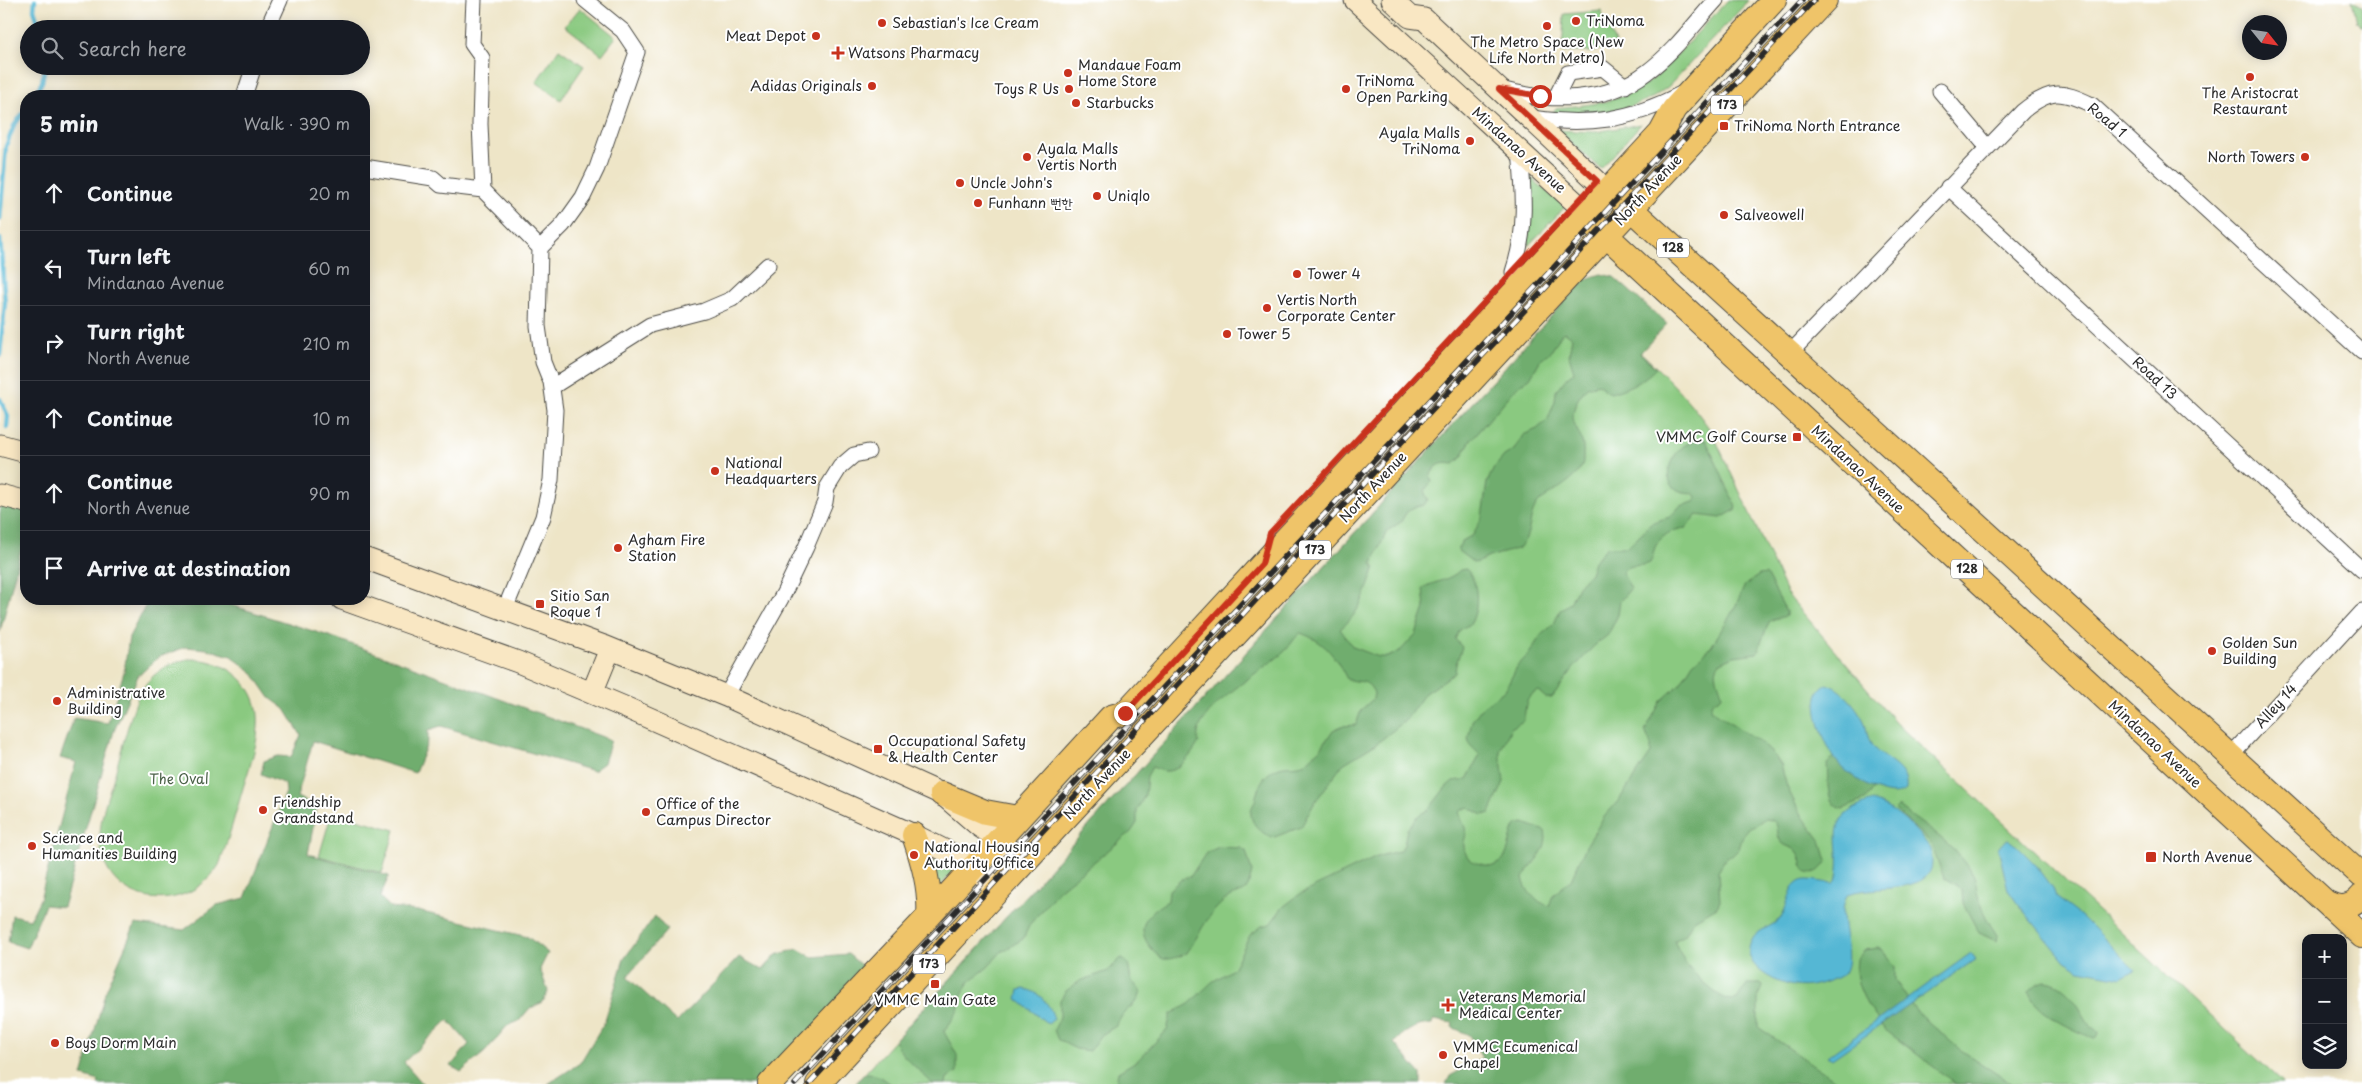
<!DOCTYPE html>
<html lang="en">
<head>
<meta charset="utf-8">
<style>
	body { margin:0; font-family:"Playpen Sans","Poor Story",sans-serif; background:#20242c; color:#f1f3f6 }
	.controls { position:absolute; right:15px; bottom:15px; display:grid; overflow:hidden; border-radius:10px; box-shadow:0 2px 12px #0003 }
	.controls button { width:45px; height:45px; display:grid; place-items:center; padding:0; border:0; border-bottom:1px solid #363941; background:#171b24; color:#f1f3f6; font:25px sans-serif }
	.compass { position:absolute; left:2242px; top:15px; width:45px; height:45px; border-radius:50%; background:#171b24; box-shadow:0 2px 12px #0003; rotate:120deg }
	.stop { position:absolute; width:15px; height:15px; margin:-11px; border:4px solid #c8321e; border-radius:50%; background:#fff }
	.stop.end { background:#c8321e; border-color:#fff; box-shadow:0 1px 5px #0008 }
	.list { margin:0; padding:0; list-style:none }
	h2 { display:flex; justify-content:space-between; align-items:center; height:65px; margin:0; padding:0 20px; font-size:21px }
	h2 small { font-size:16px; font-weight:400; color:#9ea1a6 }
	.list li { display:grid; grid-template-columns:32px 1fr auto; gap:15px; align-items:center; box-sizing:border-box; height:75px; padding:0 20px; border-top:1px solid #363941 }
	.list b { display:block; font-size:19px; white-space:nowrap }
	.list p { margin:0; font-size:16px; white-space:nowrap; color:#9ea1a6 }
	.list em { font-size:16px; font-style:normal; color:#9ea1a6 }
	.icon { flex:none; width:28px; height:28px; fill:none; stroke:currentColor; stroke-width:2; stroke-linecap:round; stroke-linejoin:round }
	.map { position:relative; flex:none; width:2362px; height:1084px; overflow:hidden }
	.search { position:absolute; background:#171b24; box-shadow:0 2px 12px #0003; left:20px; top:20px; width:350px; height:55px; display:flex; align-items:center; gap:12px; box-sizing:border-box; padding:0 18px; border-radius:28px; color:#9ea1a6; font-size:19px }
	.panel { position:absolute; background:#171b24; box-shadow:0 2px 12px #0003; left:20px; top:90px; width:350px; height:515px; border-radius:20px }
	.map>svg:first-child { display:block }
	.green { fill:#8ac980; stroke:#5a7a56 }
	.forest { fill:#6fad6e; stroke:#4d6c4c }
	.water { fill:#55b7d4; stroke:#407180 }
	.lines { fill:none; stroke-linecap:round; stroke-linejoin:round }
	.stream { stroke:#55b7d4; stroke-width:4.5 }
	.street-casing { stroke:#484742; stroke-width:17 }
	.secondary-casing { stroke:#484742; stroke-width:23 }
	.primary-casing { stroke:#484742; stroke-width:26 }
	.street { stroke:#fff; stroke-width:15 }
	.secondary { stroke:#f9e7c3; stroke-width:21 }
	.primary { stroke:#efc469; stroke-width:24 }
	.rail-casing { stroke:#2b2b2b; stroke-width:5.5 }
	.rail { stroke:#fff; stroke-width:4; stroke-dasharray:11; stroke-linecap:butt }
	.route { stroke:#c8321e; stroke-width:6 }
	.poi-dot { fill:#c8321e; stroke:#fff; stroke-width:2 }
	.labels { text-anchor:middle; stroke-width:4; stroke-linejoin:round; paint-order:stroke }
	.shield { fill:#fff; stroke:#6b6b6b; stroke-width:1 }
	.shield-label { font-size:12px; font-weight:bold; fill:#2b2b2b }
	.poi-label { font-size:14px; fill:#2b2b2b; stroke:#fff; text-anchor:start }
	.street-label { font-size:14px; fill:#2b2b2b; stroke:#fff }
	.park-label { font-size:14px; fill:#4c6249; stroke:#fff }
</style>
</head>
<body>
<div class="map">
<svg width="2362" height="1084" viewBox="0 0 2362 1084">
	<rect width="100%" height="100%" fill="#fff"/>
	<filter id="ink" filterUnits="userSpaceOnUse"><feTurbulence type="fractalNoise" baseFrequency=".02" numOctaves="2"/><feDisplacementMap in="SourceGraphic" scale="10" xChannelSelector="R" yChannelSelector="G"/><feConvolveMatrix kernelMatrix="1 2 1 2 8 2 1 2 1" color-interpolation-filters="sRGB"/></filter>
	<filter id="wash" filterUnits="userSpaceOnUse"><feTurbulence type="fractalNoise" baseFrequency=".0096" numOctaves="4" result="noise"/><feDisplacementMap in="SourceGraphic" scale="20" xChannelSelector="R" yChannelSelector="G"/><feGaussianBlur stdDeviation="1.12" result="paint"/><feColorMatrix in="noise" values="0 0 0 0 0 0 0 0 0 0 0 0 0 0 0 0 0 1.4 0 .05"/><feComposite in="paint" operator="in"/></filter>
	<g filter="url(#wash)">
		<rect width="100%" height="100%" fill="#eee5c7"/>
		<path class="green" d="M1728,0H1749L1669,86L1654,97L1629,107L1608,112L1572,114L1553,112L1556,108C1597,104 1625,102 1658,75Z
			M2352,0L2362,7V27L2357,22Z
			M580,8L616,37L602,55L565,26Z
			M1601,11L1616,45L1592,52H1562L1564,14Z
			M559,49L584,66L561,100L536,82Z
			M1641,124L1601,169L1557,130L1595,132Z
			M1529,176L1565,207L1528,246Z
			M1573,292C1622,337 1676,378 1713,434L1787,594L1898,725L2284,1084H1782L1535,926L1165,1084H855Z
			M188,659C227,658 262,686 258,727C257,750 247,773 241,795C234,818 228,842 219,865C185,919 103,906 100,841C99,818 108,795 115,774C122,747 129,720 139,694C151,674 166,664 188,659Z
			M332,812L395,830L382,873L319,856Z
			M933,861L954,870L936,891Z"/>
		<path class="forest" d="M1601,274L1614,277L1667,324L1640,353L1656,368C1644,381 1628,388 1611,393L1604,390L1599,384L1587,387C1583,392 1577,399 1575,406C1569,424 1579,429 1582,442C1584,447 1583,457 1583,461C1582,478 1549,493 1539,502C1527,515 1533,534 1520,547C1518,550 1513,549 1510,551C1504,553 1502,553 1496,555C1488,556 1482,562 1474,563L1458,551V548L1462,541L1473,535L1482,517L1487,482L1494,468L1504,456L1514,450L1523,435L1537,429L1548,419L1555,401L1556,391L1568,376L1574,372L1569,355L1572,337L1565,332L1562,333L1552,350L1541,359L1530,378L1518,386L1471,440L1461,458L1454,464C1440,462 1437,464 1430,476L1432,482C1426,488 1422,491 1428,499L1424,505L1412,508L1406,513L1401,522L1387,531L1372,564L1375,567C1367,590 1360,614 1340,629L1353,647L1379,657H1388L1401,650L1416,634L1425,608L1423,588C1435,581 1451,580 1460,570L1466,569C1479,581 1479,608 1471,623L1460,630L1455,639L1462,647L1456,664L1455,673L1425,693L1406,720L1376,744L1343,764L1315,802L1301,827L1272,838C1262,833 1250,824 1251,812C1251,808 1254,804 1255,801C1258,787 1262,776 1275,769C1285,763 1296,768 1305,763L1321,748L1333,730L1342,726L1356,725L1361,710L1373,699L1374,693C1367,677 1359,684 1347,679C1335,656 1325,641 1300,633C1293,639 1290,647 1283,653C1264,669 1187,715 1199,742C1193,753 1179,773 1164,771C1160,771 1156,768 1152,767L1147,776L1145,795L1137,810V823L1131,832L1059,890L1030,924L1023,939L1001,952L988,967L969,982L962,994L958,1011L944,1032L957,1055V1072L947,1078L946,1084H933L903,1055L894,1041L1573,292L1586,279Z
			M1700,440H1706L1737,509L1721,518L1697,515L1686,528C1674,529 1661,535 1655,547C1653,553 1653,558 1650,563C1640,568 1627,562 1622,573L1631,588L1620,601L1618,615L1608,635L1594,646L1573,669L1552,698H1546L1538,691C1523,697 1527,709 1523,721L1511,728L1500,751L1504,782L1490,813L1483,815L1468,807L1459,812C1461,818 1466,827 1466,834C1466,837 1464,840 1464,842C1463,862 1477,864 1493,866C1512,859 1507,840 1516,825L1524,823L1545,831C1550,851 1531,863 1523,878C1526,892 1535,901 1549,906L1553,895L1571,880L1586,846L1604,817L1619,800L1651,753V745L1645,731L1661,701L1680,684L1693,663L1711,647L1734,609L1745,585L1759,575L1766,574L1786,611V616L1774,619L1769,622L1757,653L1734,656L1719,663C1712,675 1721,684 1722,696L1712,703L1710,709L1761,743L1774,755L1781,765L1787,787L1800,813L1821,841L1827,861C1820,870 1817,876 1805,871C1801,865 1802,857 1798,852C1791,845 1783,848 1779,838C1776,830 1780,826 1772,820L1764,819L1756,825L1750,827L1743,835L1739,849L1732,856H1727L1718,871L1720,901L1717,907L1694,920L1685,935L1674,941C1678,948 1681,955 1685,962C1693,973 1723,1006 1737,999L1747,984H1762L1763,987L1758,998V1027L1841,1084H1446L1450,1076L1482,1058L1469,1035L1452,1027L1453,1023L1433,1020L1432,1024C1417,1024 1403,1032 1394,1043L1421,1074V1084H1116L1118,1072L1138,1060L1167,1030L1171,1014L1189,1004L1212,982L1233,969L1250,935L1262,926L1270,924L1283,907L1300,894L1379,856L1399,851L1404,845L1407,829L1419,815L1429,809L1446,787L1453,781L1467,779L1480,755L1470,745L1468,738L1472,721L1483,706L1505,690L1518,665L1529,654L1541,635L1554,624L1560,610L1570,603L1578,586L1590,573L1594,561L1607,547H1627L1653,522L1670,517L1680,506L1694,502L1696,497L1693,493C1688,492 1682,493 1678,490C1658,479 1673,450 1689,443C1692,441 1696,441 1700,440Z
			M0,501L26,506V531L0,632Z
			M149,599H212L332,637L611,740L604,763L593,771L441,726L428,730V741L415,773L313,741L297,797L317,807L308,854L389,876L380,897L391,908L418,911L528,937L548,953L540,969L548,991L543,1002L529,1009L519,1021L507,1026L485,1052L461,1072L451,1066L469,1044L448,1020L404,1062L423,1084H98L99,1081L82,1076L105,993L135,924L184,930L217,905L245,898L286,792L285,784L261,774L264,761L278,756L291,757L301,735L285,709L270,698L252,672L231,656L207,649L186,647L159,657L138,676L114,731L63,907L45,905L27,948L8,942L12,915L30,919L40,899L76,762L60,758L74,718L108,723L124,672L129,637Z
			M1835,756L1848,772L1874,788L1865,800L1843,809C1824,806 1829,778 1827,764Z
			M1898,806C1924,827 1959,845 1974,877C1977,884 1976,893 1979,900C1983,913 1989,923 1997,935L1996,941L1979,933L1963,903L1962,890L1958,886L1944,878L1930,842L1894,809Z
			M1219,847L1241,848L1246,851L1252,872L1248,887C1241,895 1231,894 1224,901C1207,915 1199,935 1187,953C1181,956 1170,960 1164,959C1159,958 1155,952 1152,949C1133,928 1147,912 1168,901L1169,890L1182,879L1190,877L1206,853Z
			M655,916L667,930L627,977L677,1022L739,957L763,970L776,955L798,949L812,957L848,954L868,971L762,1084H548L580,1063L604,1023L624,959Z
			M1878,948L1883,951L1895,967V980L1915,1010L1958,1048L2012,1084H1956L1884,1029L1866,1003L1858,984L1856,972L1857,959L1865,950Z
			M1121,958L1128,963L1131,980L1141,991L1138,1000L1123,1014L1116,1026L1100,1036L1089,1051L1076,1049L1058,1040L1054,1030L1060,1017V1000L1066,991L1080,981L1108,971Z
			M2045,981C2068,983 2078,1006 2088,1022C2090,1027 2096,1029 2099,1033L2098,1037L2094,1039C2076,1030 2033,1013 2029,991L2037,984Z
			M869,1073L881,1077L891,1084H855L864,1074Z"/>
		<path class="water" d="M1826,684C1842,688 1857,707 1864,721C1867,728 1867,737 1871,744C1882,762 1909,765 1906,790C1889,804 1851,777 1839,764C1826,749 1803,696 1826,684Z
			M1873,801C1891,807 1912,825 1924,840C1930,847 1932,853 1932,861C1934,895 1870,885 1848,894C1834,914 1856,953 1844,973C1841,977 1835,979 1831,980C1819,985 1806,988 1794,986C1774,983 1738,964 1752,940C1758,928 1773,928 1781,917C1790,904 1788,880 1807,880C1816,880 1825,883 1834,883L1836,881C1846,842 1817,818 1873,801Z
			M2008,839L2014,843L2036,865L2053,888L2056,897L2082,917L2135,970L2121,978L2080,970L2065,961L2017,903L2008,890L1998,847Z
			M1971,953L1976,959L1832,1059L1828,1056Z
			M1024,989C1039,991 1050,1004 1054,1019L1048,1024L1017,999L1019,990Z"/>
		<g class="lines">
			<path class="stream" d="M35,0L34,9L40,29
				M34,96L42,82L45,66
				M0,219L6,146L14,126L26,109
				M0,239L5,303L0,355
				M0,399L8,416L7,427"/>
		</g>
	</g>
	<g filter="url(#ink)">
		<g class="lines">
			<defs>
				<path id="street" d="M474,0L472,44L482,58L480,124L483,190L540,248L538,326L543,362L551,382L555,410L551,480L543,517L505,609
					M267,29L280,0
					M1500,89C1548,102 1606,104 1647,72C1673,53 1694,24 1716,0
					M1940,91L1987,147
					M244,96L254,66
					M1556,97L1568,73L1603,68L1625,86
					M1531,118C1588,126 1629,121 1681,94
					M364,167L433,178L441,185L483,190
					M1948,187L2362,570
					M540,248L563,225L583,197L597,168L637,52L623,31L585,0
					M1513,272C1527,229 1524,195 1520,151
					M1789,354L2023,111C2050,89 2061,90 2092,105L2362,352
					M552,387L650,325L704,311L732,299L768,265
					M726,696L784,593L806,547L825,502L827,488L840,467L854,455L868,452
					M2230,756L2362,612"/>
				<path id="secondary" d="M1355,0L1576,203
					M1392,0L1410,17L1424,19L1597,181
					M0,445L26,452
					M0,495L26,502
					M364,558L604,646L726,696L942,794L979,826L998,839L1023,864
					M342,599L518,662L629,709L914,835L974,865L997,891
					M592,693L610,649"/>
				<path id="primary" d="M1619,198L2362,876
					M1595,225L2362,936
					M942,794L985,812L1018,818
					M914,835C923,862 931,888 929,916
					M2327,903C2341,910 2352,908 2362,896
					M770,1084L929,916L1111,717L1125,713L1661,133L1674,109L1774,0
					M818,1084L1825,0"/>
			</defs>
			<use href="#street" class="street-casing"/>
			<use href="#secondary" class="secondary-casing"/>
			<use href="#primary" class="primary-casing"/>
			<use href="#street" class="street"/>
			<use href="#secondary" class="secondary"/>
			<use href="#primary" class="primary"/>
			<defs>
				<path id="rail" d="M795,1084L1802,0
					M809,1084L1400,444L1814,0"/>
			</defs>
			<use href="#rail" class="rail-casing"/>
			<use href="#rail" class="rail"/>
		</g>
	</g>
	<g class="lines" filter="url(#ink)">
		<path class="route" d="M1125,713L1262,564L1270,533L1597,181L1499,89L1540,96"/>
	</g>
	<g class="poi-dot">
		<circle cx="1576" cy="21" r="5"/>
		<circle cx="882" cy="23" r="5"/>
		<circle cx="1547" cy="26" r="5"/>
		<circle cx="816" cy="36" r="5"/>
		<path d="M835.5 45.5h5v5h5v5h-5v5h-5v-5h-5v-5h5z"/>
		<circle cx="1068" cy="73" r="5"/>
		<circle cx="2250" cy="77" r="5"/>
		<circle cx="872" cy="86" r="5"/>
		<circle cx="1069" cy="89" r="5"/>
		<circle cx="1346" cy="89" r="5"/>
		<circle cx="1076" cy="103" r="5"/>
		<rect x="1719" y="121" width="10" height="10" rx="2.5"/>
		<circle cx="1470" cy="141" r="5"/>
		<circle cx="1027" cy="157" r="5"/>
		<circle cx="2305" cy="157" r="5"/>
		<circle cx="960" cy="183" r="5"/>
		<circle cx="1097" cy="196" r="5"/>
		<circle cx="978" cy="203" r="5"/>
		<circle cx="1724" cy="215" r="5"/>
		<circle cx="1297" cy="274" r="5"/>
		<circle cx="1267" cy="308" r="5"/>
		<circle cx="1227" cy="334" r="5"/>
		<rect x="1792" y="432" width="10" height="10" rx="2.5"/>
		<circle cx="715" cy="471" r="5"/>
		<circle cx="618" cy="548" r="5"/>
		<rect x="535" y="599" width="10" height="10" rx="2.5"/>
		<circle cx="2212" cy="651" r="5"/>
		<circle cx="57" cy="701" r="5"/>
		<rect x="873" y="744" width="10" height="10" rx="2.5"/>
		<circle cx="263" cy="810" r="5"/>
		<circle cx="646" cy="812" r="5"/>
		<circle cx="32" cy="846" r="5"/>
		<circle cx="914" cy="855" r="5"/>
		<rect x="2145" y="851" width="12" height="12" rx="2.5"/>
		<rect x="930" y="979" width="10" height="10" rx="2.5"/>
		<path d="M1445.5 997.5h5v5h5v5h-5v5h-5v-5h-5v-5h5z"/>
		<circle cx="55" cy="1043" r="5"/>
		<circle cx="1443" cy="1055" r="5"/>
	</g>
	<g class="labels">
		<g class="shield">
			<rect x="1711" y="95.5" width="32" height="19" rx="4"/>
			<rect x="1657" y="238.5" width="32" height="19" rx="4"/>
			<rect x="1299" y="540.5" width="32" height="19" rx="4"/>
			<rect x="1951" y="559.5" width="32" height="19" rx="4"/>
			<rect x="913" y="954.5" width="32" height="19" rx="4"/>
		</g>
		<g class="shield-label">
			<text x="1727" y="109">173</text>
			<text x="1673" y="252">128</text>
			<text x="1315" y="554">173</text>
			<text x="1967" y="573">128</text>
			<text x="929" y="968">173</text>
		</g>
		<g class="poi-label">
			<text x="1586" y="26">TriNoma</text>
			<text x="892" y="28">Sebastian's Ice Cream</text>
			<text x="806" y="41" text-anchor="end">Meat Depot</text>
			<text x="1547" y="47" text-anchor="middle">The Metro Space (New<tspan x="1547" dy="16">Life North Metro)</tspan></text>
			<text x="848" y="58">Watsons Pharmacy</text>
			<text x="1078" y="70">Mandaue Foam<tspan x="1078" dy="16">Home Store</tspan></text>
			<text x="1356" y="86">TriNoma<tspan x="1356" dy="16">Open Parking</tspan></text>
			<text x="862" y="91" text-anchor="end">Adidas Originals</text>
			<text x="1059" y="94" text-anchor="end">Toys R Us</text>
			<text x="2250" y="98" text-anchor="middle">The Aristocrat<tspan x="2250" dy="16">Restaurant</tspan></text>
			<text x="1086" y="108">Starbucks</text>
			<text x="1734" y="131">TriNoma North Entrance</text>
			<text x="1460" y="138" text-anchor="end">Ayala Malls<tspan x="1460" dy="16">TriNoma</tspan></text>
			<text x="1037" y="154">Ayala Malls<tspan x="1037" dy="16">Vertis North</tspan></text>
			<text x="2295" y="162" text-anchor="end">North Towers</text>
			<text x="970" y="188">Uncle John's</text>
			<text x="1107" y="201">Uniqlo</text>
			<text x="988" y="208">Funhann 뻔한</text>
			<text x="1734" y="220">Salveowell</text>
			<text x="1307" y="279">Tower 4</text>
			<text x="1277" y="305">Vertis North<tspan x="1277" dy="16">Corporate Center</tspan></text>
			<text x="1237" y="339">Tower 5</text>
			<text x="1787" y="442" text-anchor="end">VMMC Golf Course</text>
			<text x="725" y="468">National<tspan x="725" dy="16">Headquarters</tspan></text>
			<text x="628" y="545">Agham Fire<tspan x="628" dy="16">Station</tspan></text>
			<text x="550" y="601">Sitio San<tspan x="550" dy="16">Roque 1</tspan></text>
			<text x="2222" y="648">Golden Sun<tspan x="2222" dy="16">Building</tspan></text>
			<text x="67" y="698">Administrative<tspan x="67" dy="16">Building</tspan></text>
			<text x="888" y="746">Occupational Safety<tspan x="888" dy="16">&amp; Health Center</tspan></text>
			<text x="273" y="807">Friendship<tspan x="273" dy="16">Grandstand</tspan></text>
			<text x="656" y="809">Office of the<tspan x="656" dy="16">Campus Director</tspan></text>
			<text x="42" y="843">Science and<tspan x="42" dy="16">Humanities Building</tspan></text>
			<text x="924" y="852">National Housing<tspan x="924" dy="16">Authority Office</tspan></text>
			<text x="2162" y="862">North Avenue</text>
			<text x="1459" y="1002">Veterans Memorial<tspan x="1459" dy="16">Medical Center</tspan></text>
			<text x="935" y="1005" text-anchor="middle">VMMC Main Gate</text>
			<text x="65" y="1048">Boys Dorm Main</text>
			<text x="1453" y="1052">VMMC Ecumenical<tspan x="1453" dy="16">Chapel</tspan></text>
		</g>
		<g class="street-label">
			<text transform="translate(2107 120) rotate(40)" y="5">Road 1</text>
			<text transform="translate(1519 150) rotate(42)" y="5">Mindanao Avenue</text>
			<text transform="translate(1648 190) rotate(-47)" y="5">North Avenue</text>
			<text transform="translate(2155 378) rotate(43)" y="5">Road 13</text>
			<text transform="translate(1858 469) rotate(43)" y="5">Mindanao Avenue</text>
			<text transform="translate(1373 487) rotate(-47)" y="5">North Avenue</text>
			<text transform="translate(2276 706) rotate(-48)" y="5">Alley 14</text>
			<text transform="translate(2155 744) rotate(43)" y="5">Mindanao Avenue</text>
			<text transform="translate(1097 784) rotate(-47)" y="5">North Avenue</text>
		</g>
		<g class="park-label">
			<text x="179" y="784">The Oval</text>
		</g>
	</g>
</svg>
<div class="controls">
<button>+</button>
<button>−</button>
<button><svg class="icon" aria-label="layers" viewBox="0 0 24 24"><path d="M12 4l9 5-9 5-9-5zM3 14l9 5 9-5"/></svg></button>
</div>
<svg class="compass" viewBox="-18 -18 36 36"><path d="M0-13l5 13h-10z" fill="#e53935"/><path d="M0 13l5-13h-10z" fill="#9ea1a6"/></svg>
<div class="stop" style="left:1540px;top:96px"></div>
<div class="stop end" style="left:1125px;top:713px"></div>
<div class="search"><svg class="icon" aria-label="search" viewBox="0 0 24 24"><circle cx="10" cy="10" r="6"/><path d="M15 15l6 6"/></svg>Search here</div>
<section class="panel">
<h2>5 min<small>Walk · 390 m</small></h2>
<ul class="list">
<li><svg class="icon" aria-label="ahead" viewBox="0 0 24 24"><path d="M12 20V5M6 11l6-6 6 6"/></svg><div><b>Continue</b></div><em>20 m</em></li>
<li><svg class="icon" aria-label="left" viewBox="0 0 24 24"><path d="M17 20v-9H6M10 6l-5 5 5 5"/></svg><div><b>Turn left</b><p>Mindanao Avenue</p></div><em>60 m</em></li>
<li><svg class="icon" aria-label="right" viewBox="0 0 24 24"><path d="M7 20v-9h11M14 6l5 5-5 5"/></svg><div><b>Turn right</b><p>North Avenue</p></div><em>210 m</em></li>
<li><svg class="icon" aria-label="ahead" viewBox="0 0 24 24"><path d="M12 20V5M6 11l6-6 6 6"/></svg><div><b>Continue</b></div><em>10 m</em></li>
<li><svg class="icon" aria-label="ahead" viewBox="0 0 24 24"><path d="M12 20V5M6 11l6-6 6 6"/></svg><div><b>Continue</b><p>North Avenue</p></div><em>90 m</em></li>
<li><svg class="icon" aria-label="arrive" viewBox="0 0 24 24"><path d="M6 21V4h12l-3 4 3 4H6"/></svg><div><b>Arrive at destination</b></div></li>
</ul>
</section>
</div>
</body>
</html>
